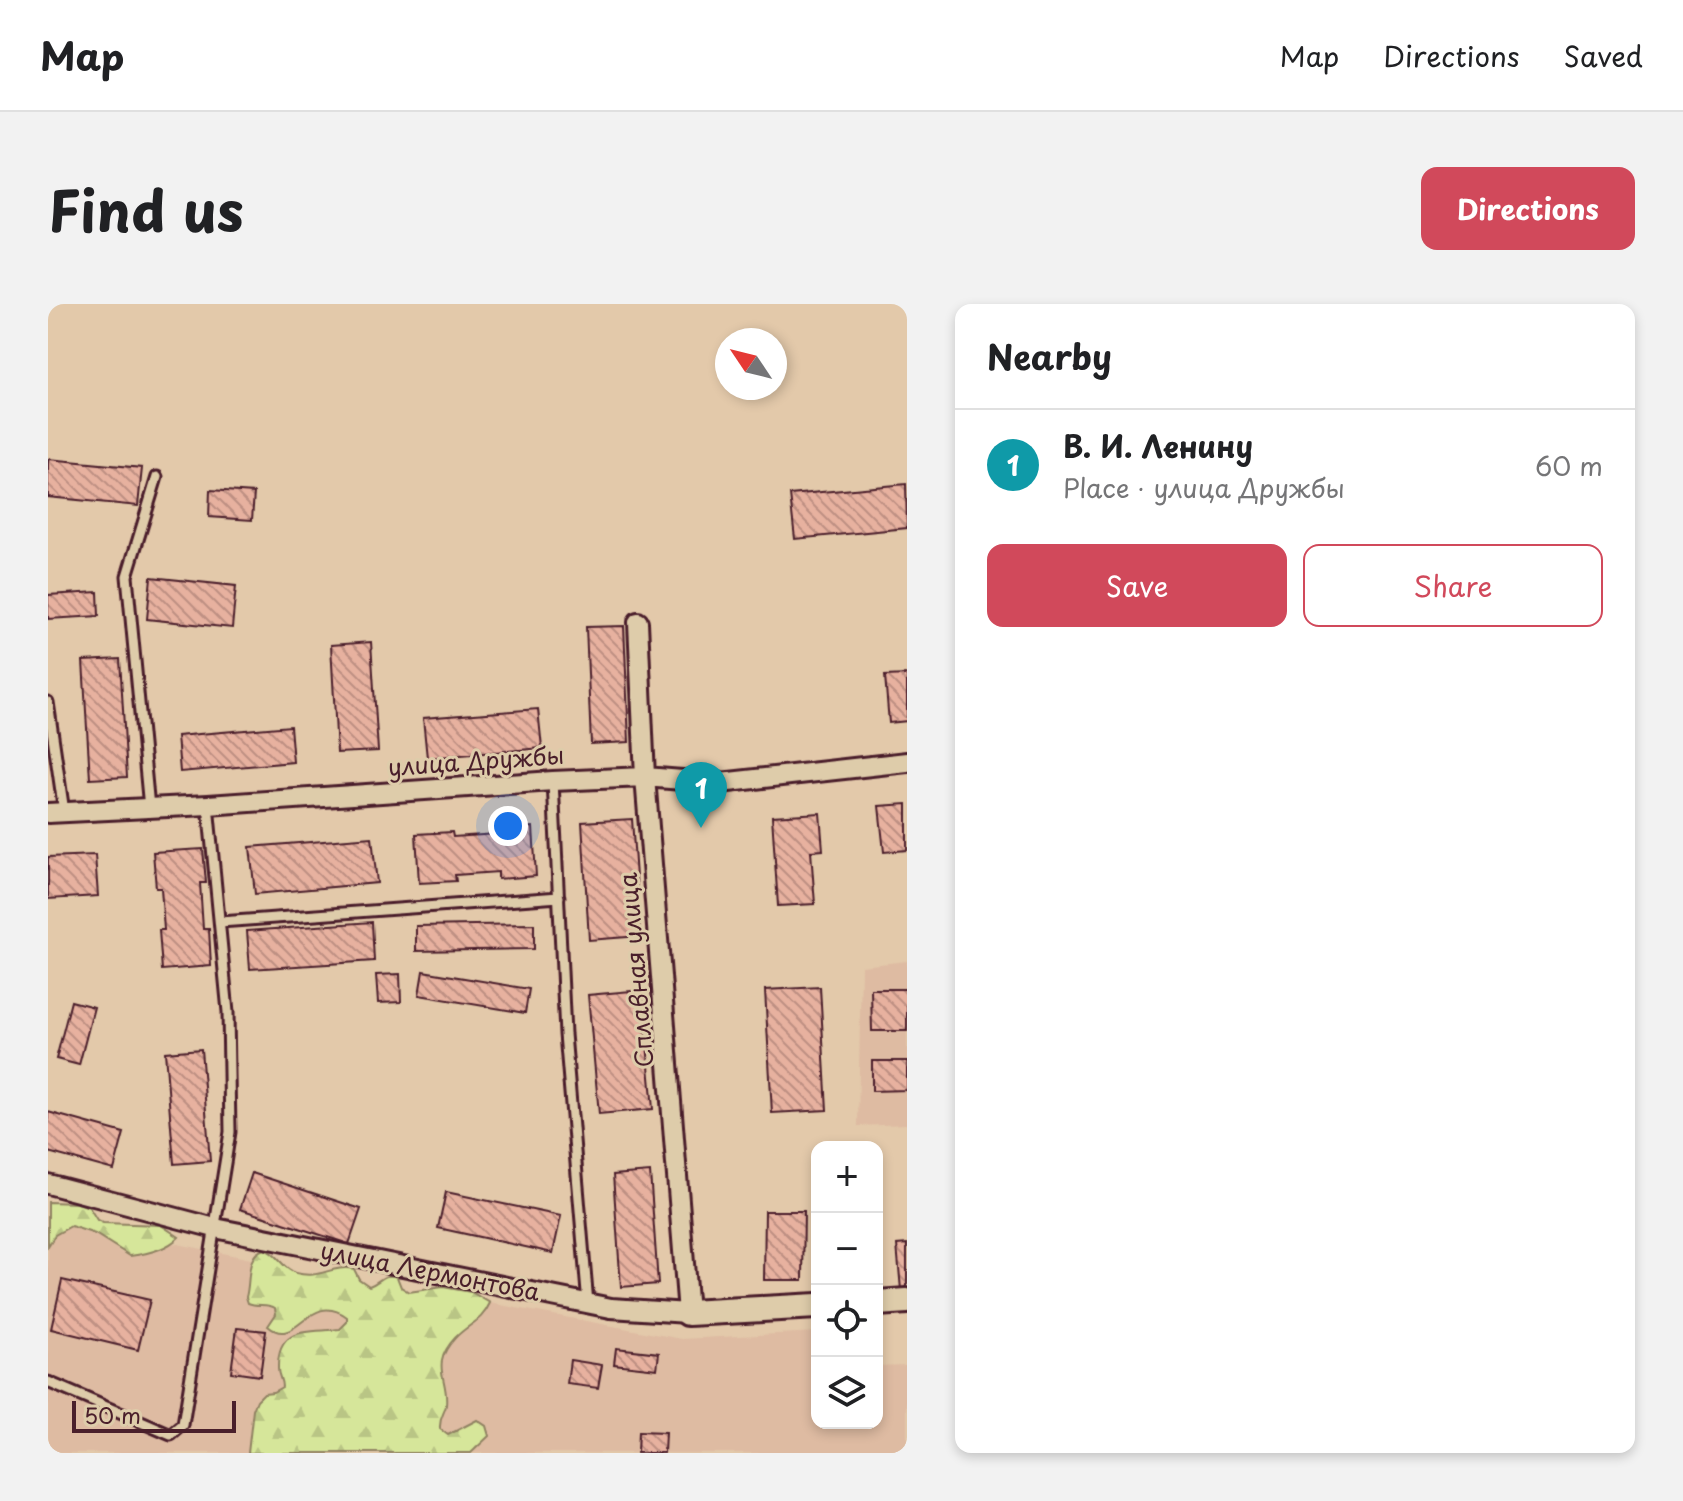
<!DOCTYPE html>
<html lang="en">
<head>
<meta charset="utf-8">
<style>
	body { margin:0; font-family:"Playpen Sans",sans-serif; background:#f2f2f2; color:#202124 }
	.controls { position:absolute; right:24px; bottom:24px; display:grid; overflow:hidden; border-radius:16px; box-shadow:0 4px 12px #0003 }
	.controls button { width:72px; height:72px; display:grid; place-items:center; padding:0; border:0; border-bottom:2px solid #e0e0e0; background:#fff; color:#202124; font:40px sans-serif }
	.compass { position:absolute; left:667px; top:24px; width:72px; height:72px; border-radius:50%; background:#fff; box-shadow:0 4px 12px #0003; rotate:305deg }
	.scale { position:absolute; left:24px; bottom:20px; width:164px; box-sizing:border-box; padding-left:8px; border:4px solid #4a1f2b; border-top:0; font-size:22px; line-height:28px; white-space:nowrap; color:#4a1f2b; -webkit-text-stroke:6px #deccaa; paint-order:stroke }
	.you { position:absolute; left:460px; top:522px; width:28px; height:28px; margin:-20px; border:6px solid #fff; border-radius:50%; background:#1a73e8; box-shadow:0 0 0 12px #1a73e833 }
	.badge { display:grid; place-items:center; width:52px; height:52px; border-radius:50%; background:#d1495b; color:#fff; font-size:26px; font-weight:700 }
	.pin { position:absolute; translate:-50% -66px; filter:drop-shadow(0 2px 4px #0008) }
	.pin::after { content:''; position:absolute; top:42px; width:28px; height:24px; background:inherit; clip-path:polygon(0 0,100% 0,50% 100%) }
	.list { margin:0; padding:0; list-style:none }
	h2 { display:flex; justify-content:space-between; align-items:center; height:104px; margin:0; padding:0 32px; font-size:34px }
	h2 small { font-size:26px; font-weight:400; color:#757577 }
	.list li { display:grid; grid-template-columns:52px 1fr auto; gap:24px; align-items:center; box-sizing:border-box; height:112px; padding:0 32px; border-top:2px solid #e0e0e0 }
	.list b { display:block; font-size:30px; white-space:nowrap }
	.list p { margin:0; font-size:26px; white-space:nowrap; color:#757577 }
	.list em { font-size:26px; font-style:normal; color:#757577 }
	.actions { display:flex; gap:16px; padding:24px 32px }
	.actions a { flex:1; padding:18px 0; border:2px solid #d1495b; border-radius:16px; text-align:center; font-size:28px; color:#d1495b }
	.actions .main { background:#d1495b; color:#fff }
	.icon { flex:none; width:44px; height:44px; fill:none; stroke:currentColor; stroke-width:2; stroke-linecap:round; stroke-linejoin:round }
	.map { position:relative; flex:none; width:859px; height:1149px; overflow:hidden; border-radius:16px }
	header { display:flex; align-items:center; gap:48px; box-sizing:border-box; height:112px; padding:0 40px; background:#fff; border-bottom:2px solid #e0e0e0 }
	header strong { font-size:38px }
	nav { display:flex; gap:44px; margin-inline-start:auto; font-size:28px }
	.intro { display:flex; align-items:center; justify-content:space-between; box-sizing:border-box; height:192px; padding:0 48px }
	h1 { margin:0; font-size:56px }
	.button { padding:20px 36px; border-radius:16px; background:#d1495b; color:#fff; font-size:28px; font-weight:700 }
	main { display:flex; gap:48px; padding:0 48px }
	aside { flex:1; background:#fff; border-radius:16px; box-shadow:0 4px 12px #0003 }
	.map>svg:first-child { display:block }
	.built { fill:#debba2 }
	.forest { fill:url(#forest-firs); stroke:#908262; stroke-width:2 }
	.building { fill:url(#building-back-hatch); stroke:#4a1f2b; stroke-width:2 }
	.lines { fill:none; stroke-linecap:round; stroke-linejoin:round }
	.service-casing { stroke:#4a1f2b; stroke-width:15 }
	.minor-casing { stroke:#4a1f2b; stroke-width:24 }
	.tertiary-casing { stroke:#4a1f2b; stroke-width:30 }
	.service { stroke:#deccaa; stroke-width:9 }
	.minor { stroke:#deccaa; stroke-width:18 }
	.tertiary { stroke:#deccaa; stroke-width:24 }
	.labels { text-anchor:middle; stroke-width:6; stroke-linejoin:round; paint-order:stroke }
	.street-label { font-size:24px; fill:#4a1f2b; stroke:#deccaa }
</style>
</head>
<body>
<header>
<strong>Map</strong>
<nav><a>Map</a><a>Directions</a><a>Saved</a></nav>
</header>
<div class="intro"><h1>Find us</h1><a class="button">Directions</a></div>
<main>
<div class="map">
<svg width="859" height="1149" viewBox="0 0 859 1149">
	<defs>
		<pattern id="forest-firs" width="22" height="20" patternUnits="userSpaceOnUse" patternTransform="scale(2)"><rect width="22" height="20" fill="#d6e69a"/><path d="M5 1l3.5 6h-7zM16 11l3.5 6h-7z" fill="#b9c585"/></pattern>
		<pattern id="building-back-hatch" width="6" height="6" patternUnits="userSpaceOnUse" patternTransform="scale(2)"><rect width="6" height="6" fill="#e7b19f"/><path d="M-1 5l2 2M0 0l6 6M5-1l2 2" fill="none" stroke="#bd8f82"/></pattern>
	</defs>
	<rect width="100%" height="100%" fill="#e3c9aa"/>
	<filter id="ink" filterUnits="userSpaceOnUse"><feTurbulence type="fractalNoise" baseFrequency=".0125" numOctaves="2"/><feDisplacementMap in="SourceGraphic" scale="16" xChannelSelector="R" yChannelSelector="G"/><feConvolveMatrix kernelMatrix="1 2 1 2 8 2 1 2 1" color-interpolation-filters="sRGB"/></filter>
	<g filter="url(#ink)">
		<path class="built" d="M859,657V820L810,822L813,662Z
			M23,922L47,930L74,949L90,951L125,939L203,955L212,946L217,945L226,949L237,962L250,969L273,971L291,964L301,963L306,965L314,979L321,982L333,973L344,971L349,973L353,983L361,988L384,983L409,985L428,990L442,999L634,1035L769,1028V1119H829V1062L859,1061V1149H0V942L7,931Z"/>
		<path class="forest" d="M0,898L30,899L41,903L49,916L55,919L113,921L131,933C119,945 99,950 82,952L47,930L23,922L7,931L0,942Z
			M216,945C230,949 234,965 248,969C272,976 284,960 306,965L311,975L321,982C333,978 335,968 349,973L353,983L361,988L395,983L423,988L442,999C433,1019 421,1019 407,1034C381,1062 401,1074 398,1101C397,1110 391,1112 392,1125L400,1131L429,1116L438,1122L441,1132L423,1149H200L205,1106L209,1096L216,1089L225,1088L234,1083C234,1075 230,1072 230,1065C229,1021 261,1029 292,1025L299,1018V1013C260,985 249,1047 220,1022L228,1010L227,1004C219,999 209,1003 200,999L198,993C203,976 197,951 216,945Z"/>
		<path class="building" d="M0,155L94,164L90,202L0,193Z
			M858,180L859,224L747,235L742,191Z
			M162,186L206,189L204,216L161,213Z
			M103,273L188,282L184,324L99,315Z
			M50,288L51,312L0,315V291Z
			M576,322L581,438L543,440L538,323Z
			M323,338L330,447L289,449L283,341Z
			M72,355L79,473L42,475L35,357Z
			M859,371V417L841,419L837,372Z
			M490,405L494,444L379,454L375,414Z
			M242,422L245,458L132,468L129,432Z
			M859,500V546L836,548L831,502Z
			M772,509L775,546L763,547L767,600L730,602L724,512Z
			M584,515L592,632L541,636L534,518Z
			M485,523L488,572L450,575V568L407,571L408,577L371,579L368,530L404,528L405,533L449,530L448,525Z
			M324,533L329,579L207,590L202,543Z
			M155,545L158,579H152L155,625H161L163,662L114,666L111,626H116L113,584H108L105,548Z
			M47,551L50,592L0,595V553Z
			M324,618L326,657L202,665L199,627Z
			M486,620V645L368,647V622Z
			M375,667L481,685L477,709L371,691Z
			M352,670L353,698L330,699L328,671Z
			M772,683L779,806L724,809L717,686Z
			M823,685H859V727H824Z
			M594,686L605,805L551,810L540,691Z
			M23,697L46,703L31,761L8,755Z
			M153,745L162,857L126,860L117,748Z
			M824,757H859V786L824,787Z
			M0,808L76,829L66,866L0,848Z
			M602,868L610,980L573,983L565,871Z
			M204,869L313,905L301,940L192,905Z
			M398,888L513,912L505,949L390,924Z
			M717,907H756L755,976H716Z
			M859,940V985L853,986L849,941Z
			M14,976L102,996L90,1046L3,1025Z
			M189,1024L218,1027L212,1072L183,1068Z
			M568,1044L611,1049L609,1065L566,1060Z
			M522,1056L554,1061L550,1084L519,1080Z
			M590,1128L617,1129L616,1149H589Z"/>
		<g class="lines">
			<defs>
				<path id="service" d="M0,398L16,508
					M505,477L517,730L540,1000
					M101,504L79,272L109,173
					M172,618L511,593
					M0,1078L123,1131L135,1121L182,828L180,708L160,501"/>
				<path id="minor" d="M0,509L160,501L505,477L597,473L672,479L859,458
					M0,880L167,924L563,1004L640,1009L597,473L590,318"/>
				<path id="tertiary" d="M829,999L859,997
					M640,1009L769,1002"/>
			</defs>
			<use href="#service" class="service-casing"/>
			<use href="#minor" class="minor-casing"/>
			<use href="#tertiary" class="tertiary-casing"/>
			<use href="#service" class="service"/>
			<use href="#minor" class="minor"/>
			<use href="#tertiary" class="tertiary"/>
		</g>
	</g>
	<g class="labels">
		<g class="street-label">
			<text transform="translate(428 458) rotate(-4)" y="8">улица Дружбы</text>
			<text transform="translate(589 666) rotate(-95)" y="8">Сплавная улица</text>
			<text transform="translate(382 968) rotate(11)" y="8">улица Лермонтова</text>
		</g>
	</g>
</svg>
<div class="controls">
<button>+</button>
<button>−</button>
<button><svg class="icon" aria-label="locate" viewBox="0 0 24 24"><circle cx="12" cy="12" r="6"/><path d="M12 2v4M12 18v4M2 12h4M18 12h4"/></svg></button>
<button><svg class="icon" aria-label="layers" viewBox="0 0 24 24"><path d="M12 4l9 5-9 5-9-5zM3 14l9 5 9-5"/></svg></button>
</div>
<svg class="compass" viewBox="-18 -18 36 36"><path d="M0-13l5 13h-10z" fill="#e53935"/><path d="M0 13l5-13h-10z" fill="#757577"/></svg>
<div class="scale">50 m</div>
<div class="you"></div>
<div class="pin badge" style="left:653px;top:524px;background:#0f9aa8">1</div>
</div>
<aside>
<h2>Nearby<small></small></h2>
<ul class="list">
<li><span class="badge" style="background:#0f9aa8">1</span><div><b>В. И. Ленину</b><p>Place · улица Дружбы</p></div><em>60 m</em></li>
</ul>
<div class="actions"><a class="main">Save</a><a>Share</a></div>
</aside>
</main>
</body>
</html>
